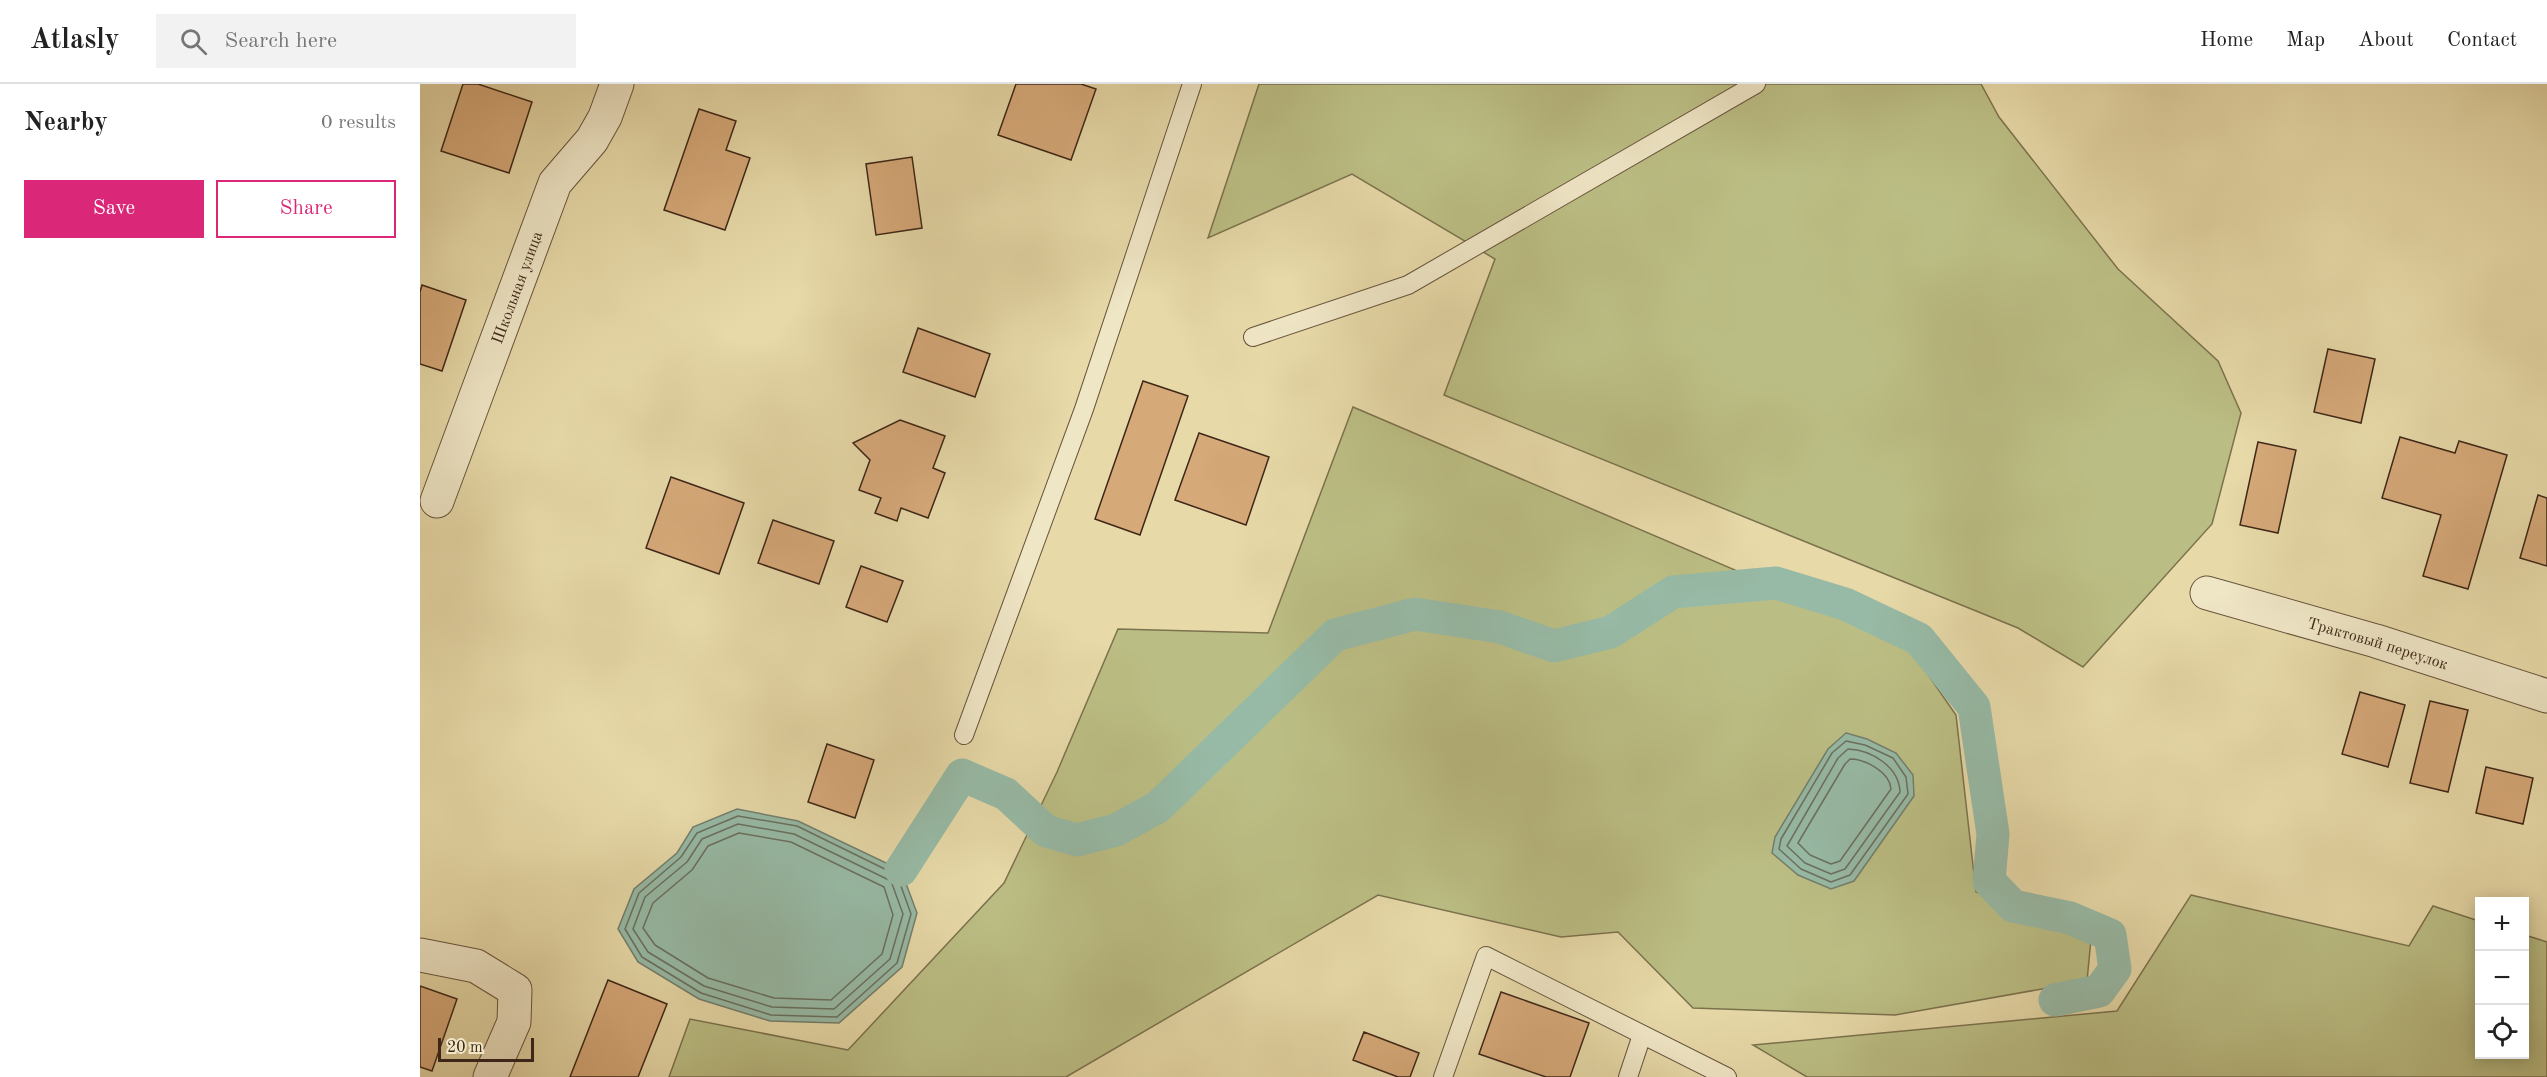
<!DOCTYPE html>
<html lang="en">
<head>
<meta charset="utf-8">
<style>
	body { margin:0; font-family:"Old Standard TT",serif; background:#f2f2f2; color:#222 }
	.controls { position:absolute; right:18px; bottom:18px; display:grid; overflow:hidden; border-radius:0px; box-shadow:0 3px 15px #0003 }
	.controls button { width:54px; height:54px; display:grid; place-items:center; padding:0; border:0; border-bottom:2px solid #e0e0e0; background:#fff; color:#222; font:30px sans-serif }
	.scale { position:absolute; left:18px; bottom:15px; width:96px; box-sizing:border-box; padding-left:6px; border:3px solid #3e2718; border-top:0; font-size:16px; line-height:21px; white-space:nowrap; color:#3e2718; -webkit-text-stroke:4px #efe6c6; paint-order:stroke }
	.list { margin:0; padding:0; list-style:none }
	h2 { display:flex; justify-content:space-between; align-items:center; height:78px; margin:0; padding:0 24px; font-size:26px }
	h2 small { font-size:20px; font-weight:400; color:#767676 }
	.actions { display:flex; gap:12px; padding:18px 24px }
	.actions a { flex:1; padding:14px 0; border:2px solid #db2777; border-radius:0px; text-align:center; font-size:21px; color:#db2777 }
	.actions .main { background:#db2777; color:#fff }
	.icon { flex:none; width:33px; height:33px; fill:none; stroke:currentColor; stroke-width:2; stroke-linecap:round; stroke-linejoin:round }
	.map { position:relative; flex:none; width:2127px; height:993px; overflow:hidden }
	header { display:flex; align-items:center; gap:36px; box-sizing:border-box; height:84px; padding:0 30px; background:#fff; border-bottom:2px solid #e0e0e0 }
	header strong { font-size:28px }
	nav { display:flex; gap:33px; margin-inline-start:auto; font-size:21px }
	.search { width:420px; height:54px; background:#f2f2f2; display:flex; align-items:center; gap:15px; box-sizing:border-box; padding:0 21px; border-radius:0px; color:#767676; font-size:22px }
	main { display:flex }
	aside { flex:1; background:#fff }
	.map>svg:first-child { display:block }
	.green { fill:#bbbe84; stroke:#7c724e; stroke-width:1.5 }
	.water { fill:#97baa6; stroke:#737f6d; stroke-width:1.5 }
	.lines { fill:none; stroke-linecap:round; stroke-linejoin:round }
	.shore { stroke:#6a705f; stroke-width:1.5 }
	.canal { stroke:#97baa6; stroke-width:33 }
	.building { fill:#d6a979; stroke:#3e2718; stroke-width:1.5 }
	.service-casing { stroke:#68543c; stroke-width:20 }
	.minor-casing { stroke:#68543c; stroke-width:35 }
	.service { stroke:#efe6c6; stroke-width:18 }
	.minor { stroke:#efe6c6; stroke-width:33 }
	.labels { text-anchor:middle; stroke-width:5; stroke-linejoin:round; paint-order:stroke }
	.street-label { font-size:16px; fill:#3e2718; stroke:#efe6c6 }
</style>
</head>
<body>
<header>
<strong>Atlasly</strong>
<div class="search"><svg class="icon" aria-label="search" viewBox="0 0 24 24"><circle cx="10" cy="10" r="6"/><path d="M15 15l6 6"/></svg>Search here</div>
<nav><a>Home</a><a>Map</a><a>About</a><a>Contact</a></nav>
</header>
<main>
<aside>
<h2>Nearby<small>0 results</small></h2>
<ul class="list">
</ul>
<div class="actions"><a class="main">Save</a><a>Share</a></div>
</aside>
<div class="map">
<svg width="2127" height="993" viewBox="0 0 2127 993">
	<rect width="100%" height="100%" fill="#e7d9a8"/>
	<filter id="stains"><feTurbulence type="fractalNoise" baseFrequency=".00333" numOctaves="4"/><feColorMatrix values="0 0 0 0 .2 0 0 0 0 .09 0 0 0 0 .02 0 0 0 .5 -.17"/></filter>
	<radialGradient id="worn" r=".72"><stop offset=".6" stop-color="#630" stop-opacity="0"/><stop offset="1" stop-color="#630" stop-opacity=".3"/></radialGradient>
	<path class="green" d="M839,0H1561L1579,33L1698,185L1798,277L1821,329L1792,440L1663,583L1598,544L1024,311L1075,175L932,90L788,154Z
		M933,323L1486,559L1536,631L1556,808L1671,855L1667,897L1475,931L1273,924L1198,848L1141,853L958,811L646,993H249L270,935L428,966L584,799L637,688L698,545L848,549Z
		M1771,811L1989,862L2013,822L2059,837L2060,970H2104L2105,851L2127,858V993H1387L1333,961L1697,927Z"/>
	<path class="water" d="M1426,649L1447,655L1476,669L1493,691L1494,712L1434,797L1411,805L1378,791L1352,769L1355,753L1408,665Z
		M317,725L378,737L481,786L497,829L482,883L419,939L350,937L279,915L218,878L198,845L214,805L257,769L273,743Z"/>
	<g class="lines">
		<path class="shore" d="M1426,657L1445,661L1473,674L1486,693L1488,710L1430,791L1411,798L1381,785L1359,765L1361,755L1412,669Z
			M1428,665C1452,666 1479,683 1480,708L1425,785L1411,790L1385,779L1367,762L1418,674Z
			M1430,675C1445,675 1470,688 1471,705L1420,777L1411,780L1390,771L1378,759L1425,680Z
			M318,732L377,742L477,791L491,830L477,879L417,933L351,931L281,909L222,873L205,845L219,809L261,773L277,749Z
			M318,740L374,750L471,797L483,830L470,875L414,925L352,923L284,902L228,868L213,845L225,813L267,778L282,755Z
			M319,749L371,758L464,803L473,831L462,870L411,916L354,914L288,894L235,861L223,844L233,819L272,786L288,762Z"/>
		<path class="canal" d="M481,786L542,691L586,710L626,747L657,756L696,746L738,723L915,551L995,530L1080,543L1134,562L1191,548L1253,508L1356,499L1425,520L1499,555L1554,623L1573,750L1569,797L1593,822L1650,834L1690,851L1695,885L1679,907L1635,916"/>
	</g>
	<path class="building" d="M43,0H58L112,18L89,89L21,67Z
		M596,0H661L676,5L651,76L578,51Z
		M279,25L316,37L306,66L330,74L305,146L244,126Z
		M492,73L502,144L456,151L446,80Z
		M2,201L46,216L22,287L0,280V208Z
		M498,244L570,270L555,313L483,288Z
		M1908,265L1955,275L1941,339L1894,328Z
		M723,297L768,312L720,451L675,435Z
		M480,336L525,352L513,384L525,389L508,434L481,424L477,437L455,429L461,414L439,406L450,376L433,359Z
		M779,349L849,373L826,441L755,416Z
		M1980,353L2035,369L2039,357L2087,371L2048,505L2003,492L2021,431L1962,414Z
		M1838,358L1876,366L1858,449L1820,441Z
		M251,393L324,419L299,490L226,464Z
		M2118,411L2127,414V482L2100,474Z
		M353,436L414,457L399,500L338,479Z
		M441,482L483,497L467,538L426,523Z
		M1940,608L1985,621L1968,683L1922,670Z
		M2010,617L2048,626L2028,708L1990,699Z
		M407,660L454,676L435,734L388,718Z
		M2066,683L2113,694L2103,740L2056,729Z
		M188,896L247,920L218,993H150Z
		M0,902L37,915L12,987L0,983Z
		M1081,908L1169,939L1150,993H1126L1059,970Z
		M944,948L999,969L990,993H978L933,976Z"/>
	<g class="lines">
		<defs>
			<path id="service" d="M833,253L988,201L1336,0
				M544,651L664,325L772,0
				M1023,993L1066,872L1307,993
				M1208,993L1222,951"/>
			<g id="minor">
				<path id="s1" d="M17,417L135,99L172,56L185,33L197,0"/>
				<path id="s2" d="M1787,509L1956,557L2127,612"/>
				<path d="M0,871L56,882L95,906L94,938L70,993"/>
			</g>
		</defs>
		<use href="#service" class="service-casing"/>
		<use href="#minor" class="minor-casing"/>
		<use href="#service" class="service"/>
		<use href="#minor" class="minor"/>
	</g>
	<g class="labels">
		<g class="street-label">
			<text dy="6" stroke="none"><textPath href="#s1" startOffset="228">Школьная улица</textPath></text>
			<text dy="6" stroke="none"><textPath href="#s2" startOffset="178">Трактовый переулок</textPath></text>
		</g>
	</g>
	<rect width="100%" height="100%" filter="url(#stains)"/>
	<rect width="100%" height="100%" fill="url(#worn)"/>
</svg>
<div class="controls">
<button>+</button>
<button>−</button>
<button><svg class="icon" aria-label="locate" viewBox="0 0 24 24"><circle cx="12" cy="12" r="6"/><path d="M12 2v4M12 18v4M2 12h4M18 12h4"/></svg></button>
</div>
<div class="scale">20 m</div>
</div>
</main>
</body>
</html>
